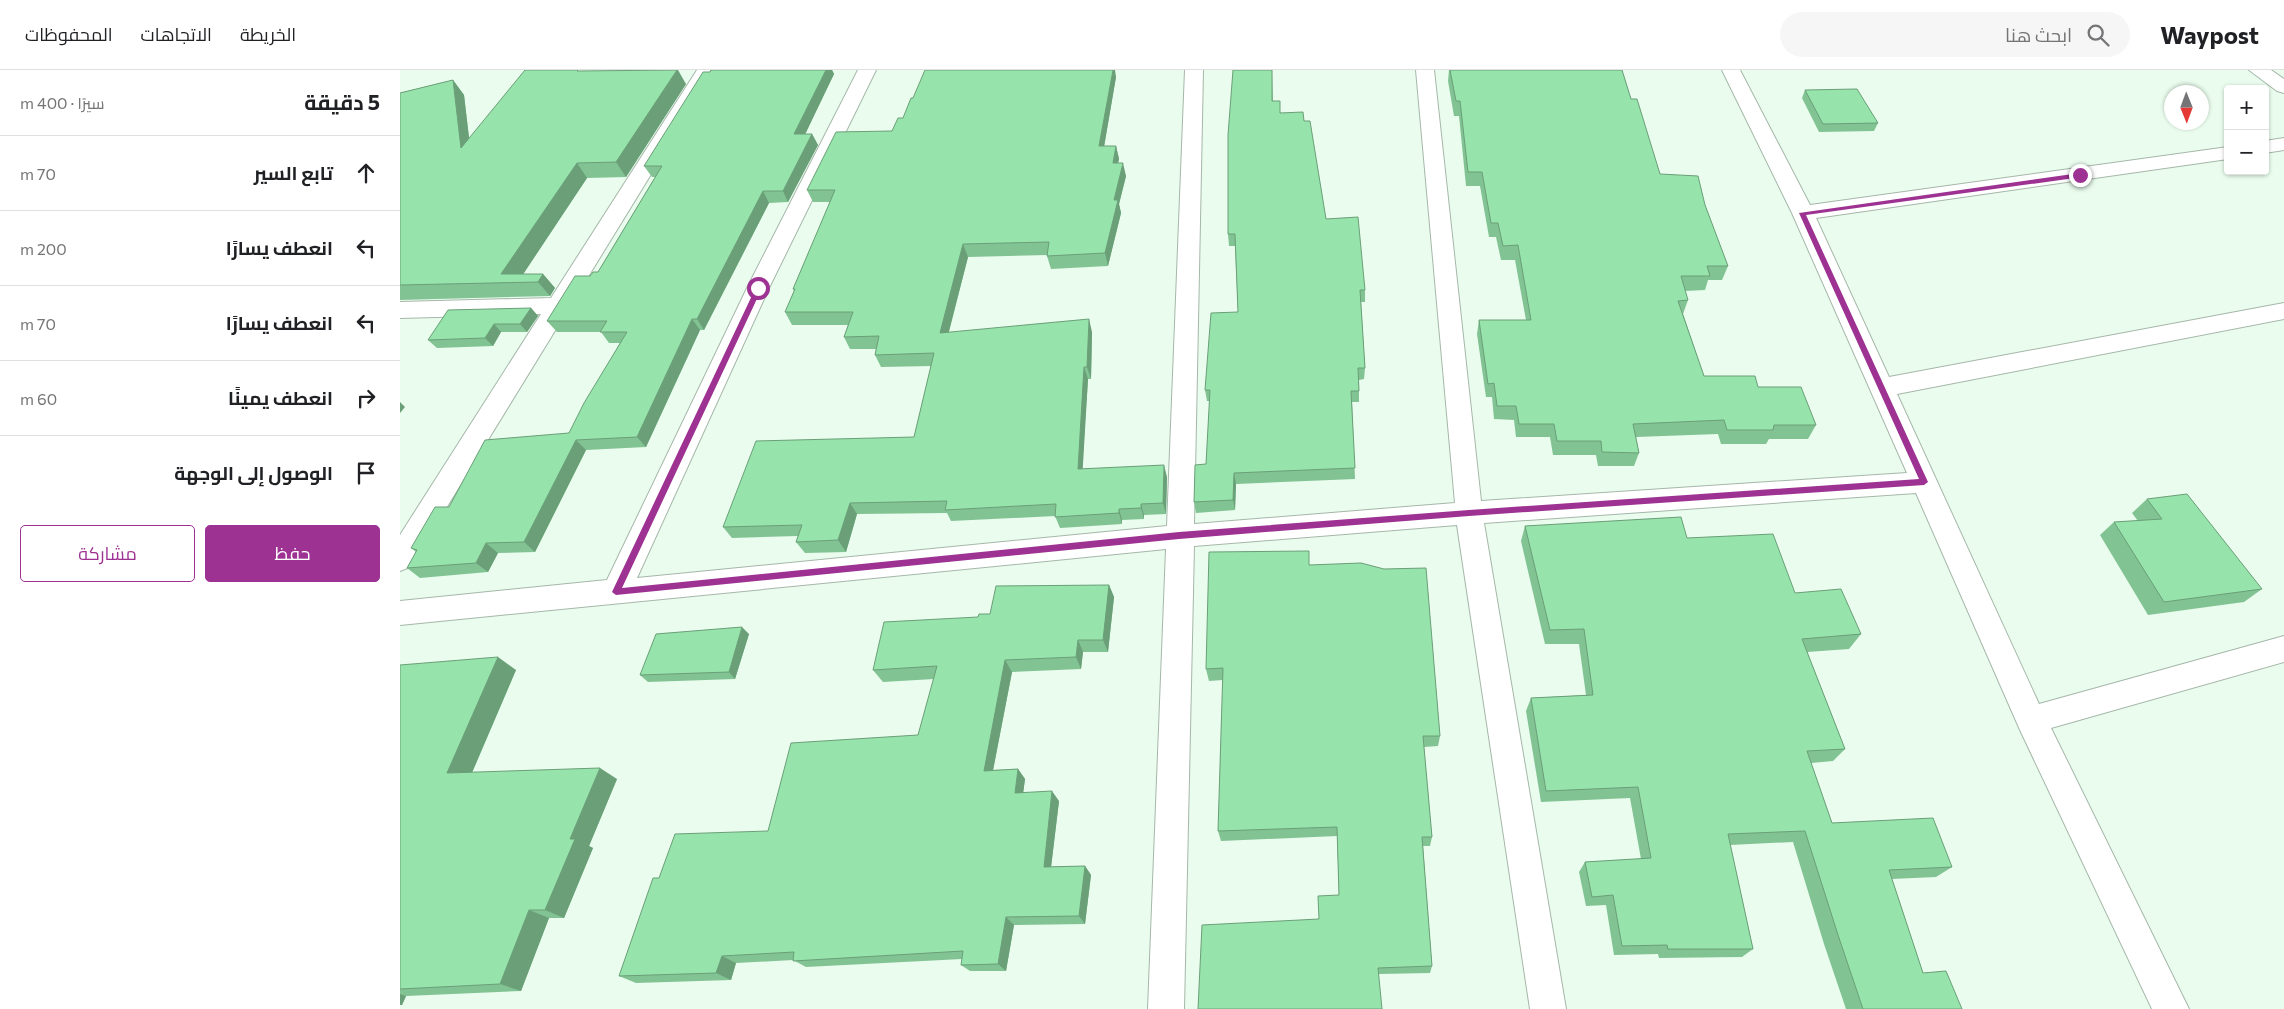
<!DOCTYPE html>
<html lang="ar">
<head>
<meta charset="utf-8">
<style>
	body { margin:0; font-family:Commissioner,Cairo,sans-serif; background:#f6f6f6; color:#202124; direction:rtl }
	.controls { position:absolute; right:15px; top:15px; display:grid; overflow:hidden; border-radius:5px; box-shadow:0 1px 4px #0004 }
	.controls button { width:45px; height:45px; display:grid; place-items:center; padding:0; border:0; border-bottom:1px solid #e0e0e0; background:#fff; color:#202124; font:25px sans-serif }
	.compass { position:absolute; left:1764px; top:15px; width:45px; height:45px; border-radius:50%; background:#fff; box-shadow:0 1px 4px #0004; rotate:179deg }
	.stop { position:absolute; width:15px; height:15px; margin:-11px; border:4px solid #9d3293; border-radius:50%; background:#fff }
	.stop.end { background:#9d3293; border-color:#fff; box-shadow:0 1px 5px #0008 }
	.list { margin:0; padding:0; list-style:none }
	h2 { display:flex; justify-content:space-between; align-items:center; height:65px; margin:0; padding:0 20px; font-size:21px }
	h2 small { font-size:16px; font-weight:400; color:#757577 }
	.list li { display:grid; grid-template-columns:32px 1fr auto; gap:15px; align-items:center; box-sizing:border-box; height:75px; padding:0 20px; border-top:1px solid #e0e0e0 }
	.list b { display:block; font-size:19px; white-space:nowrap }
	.list em { font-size:16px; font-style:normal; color:#757577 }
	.actions { display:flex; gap:10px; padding:15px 20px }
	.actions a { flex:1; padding:11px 0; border:1px solid #9d3293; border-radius:5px; text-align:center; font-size:18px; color:#9d3293 }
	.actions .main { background:#9d3293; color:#fff }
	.icon { flex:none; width:28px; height:28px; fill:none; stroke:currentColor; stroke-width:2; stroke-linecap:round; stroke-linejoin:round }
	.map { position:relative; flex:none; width:1884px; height:939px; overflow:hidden; direction:ltr }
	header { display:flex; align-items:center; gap:30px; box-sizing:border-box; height:70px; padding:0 25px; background:#fff; border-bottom:1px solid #e0e0e0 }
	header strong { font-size:24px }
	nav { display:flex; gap:28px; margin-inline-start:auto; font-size:18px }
	.search { width:350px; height:45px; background:#f6f6f6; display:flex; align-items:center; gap:12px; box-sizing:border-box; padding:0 18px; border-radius:28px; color:#757577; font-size:19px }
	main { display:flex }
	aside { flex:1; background:#fff }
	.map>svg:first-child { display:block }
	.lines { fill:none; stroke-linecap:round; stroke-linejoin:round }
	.street-casing { stroke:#a5b7a9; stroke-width:2 }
	.street { fill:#fff; fill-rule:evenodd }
	.wall { fill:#82c394 }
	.shaded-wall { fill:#6a9f78 }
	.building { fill:#97e3ac; stroke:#6a9f78 }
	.route { fill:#9d3293 }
</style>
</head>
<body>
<header>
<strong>Waypost</strong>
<div class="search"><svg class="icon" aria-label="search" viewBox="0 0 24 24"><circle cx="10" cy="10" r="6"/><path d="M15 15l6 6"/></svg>ابحث هنا</div>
<nav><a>الخريطة</a><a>الاتجاهات</a><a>المحفوظات</a></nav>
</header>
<main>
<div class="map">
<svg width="1884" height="939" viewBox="0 0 1884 939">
	<rect width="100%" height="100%" fill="#e9fced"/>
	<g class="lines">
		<defs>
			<path id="street" d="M297,0H315L10,497L0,501V465L141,244L0,248V232L151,228Z
				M458,0H476L369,218L237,508L767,456L785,0H803L794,454L1055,433L1016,0H1034L1081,431L1507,403L1392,143L1322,0H1340L1410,135L1828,77V89L1416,148L1489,307L1884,233V249L1497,324L1639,634L1884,566V592L1651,658L1789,939H1752L1620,660L1516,423L1084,453L1166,939H1130L1057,455L794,476L784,939H748L766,479L0,555V531L207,510L347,218Z
				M1849,0H1871L1884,9V23L1877,21Z
				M1884,68V80L1865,83V71Z"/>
		</defs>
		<use href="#street" class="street-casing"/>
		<use href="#street" class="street"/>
	</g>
	<path class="wall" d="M311,0H432L434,4L405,64H412L418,75L388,132L369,133L304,260H300L246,377L186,380L135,482L98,483L88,502L20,508L7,498L16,482L11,478L49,437L169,363L220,273H209L201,262H157L147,251L190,206L198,202L255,107H252L244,96Z
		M872,0L873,31L881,43L904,51L926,149L965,220V232H961L965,298L964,309L959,310V332H952L955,409L836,414L835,440L796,443L794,432L806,394L810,331H807L805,320L838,242L835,176H829L828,164Z
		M1049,0H1222L1231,29L1260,104L1305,135L1328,196L1322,210H1308L1305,220L1285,221L1288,230L1283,244L1304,306L1358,317L1416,355L1408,369H1369L1366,374H1321L1318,364L1236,367L1239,383L1234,396H1198L1196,385H1153L1150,367H1116L1114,350L1094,349L1092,327H1086L1077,264L1079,250H1126L1115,190H1101L1096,167H1089L1080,116H1066L1059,46H1054L1048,11Z
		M181,1L286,14L226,107L187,108L123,204H143L155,218L150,226L0,230V23L53,10L64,25L69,68Z
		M716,7L704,76H716L719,89L718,93L726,106L719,134L721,143L708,196L651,199L647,186V185L568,187L549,262H692L691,309H688L682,399L767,407L766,444L744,445V449L722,450V454L660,458L655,446L551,451L547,443L457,444L446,482L405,483L396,472L398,466L332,468L323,457L514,367L531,296L481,297L475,285L476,279H450L444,267L448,255H392L385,242L394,221L393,219L430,132H413L407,120L492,61L503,48Z
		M1405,20L1478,53L1474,61L1419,62L1402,28Z
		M131,238L138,246L127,262H101L93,276L37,278L28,270Z
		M1747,429L1862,519L1844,532L1748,545L1700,465L1714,452L1738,451L1732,443Z
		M1125,456L1287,468L1395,523L1461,564L1449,579L1407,582L1445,679L1433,691L1411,693L1432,753L1552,797L1536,807L1492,809L1523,903L1562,939H1446L1424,874L1393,772L1330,775L1353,879L1342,887L1259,888L1258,884L1214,885L1206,835L1186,836L1179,802L1185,792L1241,789L1230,728L1141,732L1126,641L1131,628L1186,625L1179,574H1145L1121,471Z
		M910,495L1040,666L1038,676L1024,677L1032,767L1030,776H1023L1032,896L1030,903L979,904L919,849L939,825L937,766L821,771L818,761L823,610L809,611L806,599Z
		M709,515L714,527L708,582H683L681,599L612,602L593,700L618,699L625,709L623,722L659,731L651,797L685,796L691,805L685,854L614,855L606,901H570L561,895L562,889L406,897L393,890L336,893L331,910L236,913L219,906L368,761L518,665L534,609L483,612L473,600L578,547L590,544Z
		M349,564L335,609L248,612L240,605Z
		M0,595L116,600L72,703L217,709L189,776L193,778L164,848H149L121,921L6,926L2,935H0Z"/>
	<path class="shaded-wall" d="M277,0H278L286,14L226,107L216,92Z
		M426,0H432L434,4L400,75L394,64Z
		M713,0H715L716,7L702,89L699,76Z
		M53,10L64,25L72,93L61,78Z
		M412,64L418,75L388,132L383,121Z
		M716,76L719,89L715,105L713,93Z
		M177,93L187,108L118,212L101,204Z
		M723,93L726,106L719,134L721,143L708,196L705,183L714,130Z
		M363,121L369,133L304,260L297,249Z
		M563,174L568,187L545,276L540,263Z
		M143,204L155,218L150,226L138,212Z
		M131,238L138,246L127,262L120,254Z
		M292,249L300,260L246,377L237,367Z
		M689,249L692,262L691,309L687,297Z
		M94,254L101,262L93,276L85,268Z
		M684,297L688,309L682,411L678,399Z
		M0,332L5,337L0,343Z
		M176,370L186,380L135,482L124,472Z
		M764,395L767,407L766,444L763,433Z
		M834,403L836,414L835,440L833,430Z
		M450,433L457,444L446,482L438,470Z
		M741,434L744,445V449L741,438Z
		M719,439L722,450V454L719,443Z
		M86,473L98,483L88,502L76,493Z
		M709,515L714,527L708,582L703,570Z
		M342,557L349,564L335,609L329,602Z
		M678,570L683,582L681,599L676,587Z
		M98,587L116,600L67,714L47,703Z
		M605,590L612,602L591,711L584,701Z
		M200,698L217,709L189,776L193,778L164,848L145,840L170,769Z
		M618,699L625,709L622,733L615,723Z
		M652,721L659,731L650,806L644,797Z
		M685,796L691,805L685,854L679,846Z
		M129,840L149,848L121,921L100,914Z
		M606,847L614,855L606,901L598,894Z
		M322,886L336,893L331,910L316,903Z
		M0,924L6,926L2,935H0Z"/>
	<path class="building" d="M125,0H178L177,1L277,0L216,92L177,93L101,204H143L138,212L0,215V23L53,10L61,78Z
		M311,0H426L394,64H412L383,121H363L297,249H292L237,367L176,370L124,472L86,473L76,493L7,498L17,480L11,478L35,437H49L85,370L169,363L184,333L227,262H200L207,251H147L175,206H190L193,202H198L262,96H244L303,2H310Z
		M525,0H713L699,76H716L713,93H723L714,130H718L705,183L647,186L649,172L563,174L540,263L689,249L687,297H684L678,399L764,395L763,433L741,434V438L719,439V443L655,447L656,434L545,440L547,431L450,433L438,470L396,472L402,455L323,457L356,371L514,367L534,283L475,285L479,266L444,267L453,242H385L395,219H393L435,120H407L436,62L492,61L498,48H503L511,28H513Z
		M833,0H872V31H880V43L903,42L904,51H910L926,149L958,147L965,220H960L965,298H958L959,321H951L955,398L834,403L833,430L794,432L795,395L806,394L810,320H805L811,243L838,242L835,164H828V65Z
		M1050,0H1222L1231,29H1237L1260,104L1298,106L1305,135L1328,196H1307L1310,206H1281L1288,230L1278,231L1304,306H1355L1358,317H1401L1416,355H1374L1373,360H1327L1324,350L1233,354L1239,383L1202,382L1201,371H1157L1154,354H1119L1116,336H1097L1094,313L1088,314L1079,250H1131L1118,175L1103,176L1098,153H1091L1082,102H1068L1060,31H1056Z
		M1457,19L1478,53L1423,54L1405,20Z
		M131,238L120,254H94L85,268L28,270L48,240Z
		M1787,424L1862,519L1764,532L1714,452L1762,449L1747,429Z
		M1281,447L1287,468L1373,464L1395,523L1441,519L1461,564L1402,569L1445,679L1407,681L1432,753L1533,748L1552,797L1489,800L1523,903L1546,901L1562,939H1463L1438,865L1405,761L1328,764L1353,879H1268L1267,875L1222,876L1213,825L1192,827L1185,792L1251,788L1238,717L1146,721L1131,628L1193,625L1184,559L1150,560L1125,456Z
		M909,481V495L961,493L984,499L1026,498L1040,666H1023L1032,767H1022L1032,896L978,898L982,939H798L802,855L919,849L918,826L939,825L937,757L818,761L823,598L806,599L809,482Z
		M709,515L703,570H678L676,587L605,590L584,701L618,699L615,723L652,721L644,797L685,796L679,846L606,847L598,894L561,895L563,881L393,891L394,882L322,886L316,903L219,906L253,808H259L275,764L368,761L391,673L518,665L537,596L473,600L484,552L578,547L579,544H590L596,516Z
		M342,557L329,602L240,605L256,564Z
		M98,587L47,703L200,698L170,769H175L145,840H129L100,914L0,919V595Z"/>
	<path class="route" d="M1680,103L1682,107L1406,145L1528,412L1524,415L1069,446L779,469L216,525L212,522L356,217L362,218L222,518L779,462L1069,440L1519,409L1399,143Z"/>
</svg>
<div class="controls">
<button>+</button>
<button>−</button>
</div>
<svg class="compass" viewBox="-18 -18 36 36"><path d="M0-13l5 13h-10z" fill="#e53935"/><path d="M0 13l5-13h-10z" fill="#757577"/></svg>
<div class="stop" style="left:358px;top:218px"></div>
<div class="stop end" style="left:1680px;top:105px"></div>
</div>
<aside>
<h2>5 دقيقة<small>سيرًا · 400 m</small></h2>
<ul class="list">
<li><svg class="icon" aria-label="ahead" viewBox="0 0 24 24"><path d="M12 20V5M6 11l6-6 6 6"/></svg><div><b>تابع السير</b></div><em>70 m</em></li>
<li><svg class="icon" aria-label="left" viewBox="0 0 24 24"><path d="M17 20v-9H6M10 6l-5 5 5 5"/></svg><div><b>انعطف يسارًا</b></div><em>200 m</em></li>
<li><svg class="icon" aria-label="left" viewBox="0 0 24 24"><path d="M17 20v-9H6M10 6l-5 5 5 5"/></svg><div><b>انعطف يسارًا</b></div><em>70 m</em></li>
<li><svg class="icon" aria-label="right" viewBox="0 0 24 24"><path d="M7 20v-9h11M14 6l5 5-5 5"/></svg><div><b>انعطف يمينًا</b></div><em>60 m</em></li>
<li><svg class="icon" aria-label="arrive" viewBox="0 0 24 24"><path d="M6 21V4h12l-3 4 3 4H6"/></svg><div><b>الوصول إلى الوجهة</b></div></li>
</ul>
<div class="actions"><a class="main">حفظ</a><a>مشاركة</a></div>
</aside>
</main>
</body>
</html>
